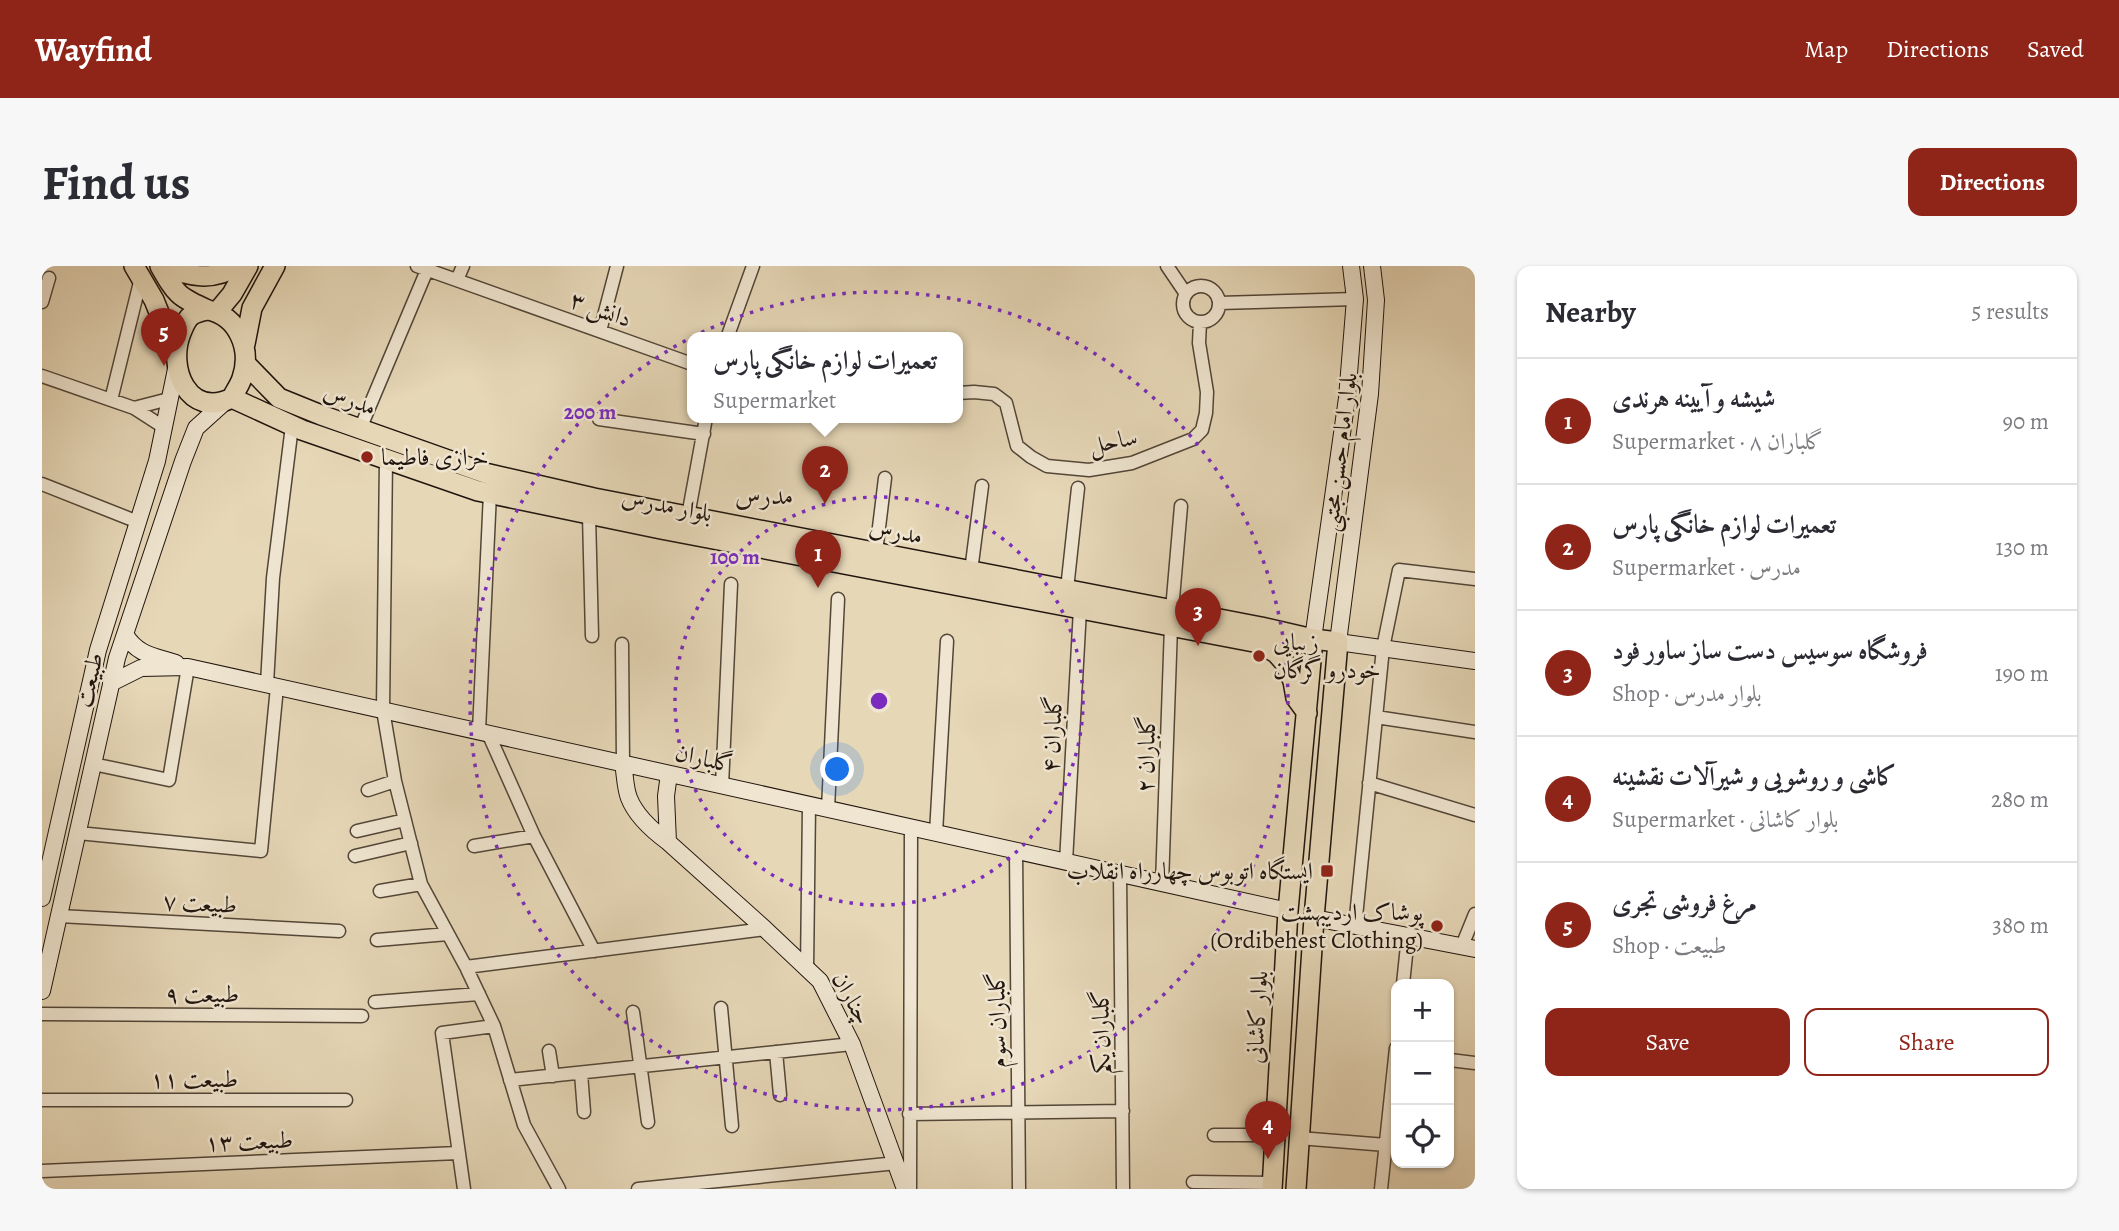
<!DOCTYPE html>
<html lang="en">
<head>
<meta charset="utf-8">
<style>
	body { margin:0; font-family:Alegreya,Amiri,serif; background:#f7f7f7; color:#2b2b33 }
	.controls { position:absolute; right:21px; bottom:21px; display:grid; overflow:hidden; border-radius:14px; box-shadow:0 2px 5px #0004 }
	.controls button { width:63px; height:63px; display:grid; place-items:center; padding:0; border:0; border-bottom:2px solid #e1e1e2; background:#fff; color:#2b2b33; font:35px sans-serif }
	.you { position:absolute; left:796px; top:504px; width:24px; height:24px; margin:-18px; border:5px solid #fff; border-radius:50%; background:#1a73e8; box-shadow:0 0 0 10px #1a73e833 }
	.badge { display:grid; place-items:center; width:46px; height:46px; border-radius:50%; background:#8f2418; color:#fff; font-size:23px; font-weight:700 }
	.pin { position:absolute; translate:-50% -58px; filter:drop-shadow(0 2px 4px #0008) }
	.pin::after { content:''; position:absolute; top:37px; width:24px; height:21px; background:inherit; clip-path:polygon(0 0,100% 0,50% 100%) }
	.popup { position:absolute; left:645px; top:66px; width:276px; height:91px; box-sizing:border-box; display:grid; place-content:center; border-radius:14px; background:#fff; filter:drop-shadow(0 2px 5px #0005); font-size:23px; white-space:nowrap; color:#7c7c81 }
	.popup b { font-size:26px; color:#2b2b33 }
	.popup::after { content:''; position:absolute; left:50%; top:100%; margin-left:-14px; border:14px solid transparent; border-top-color:#fff }
	.list { margin:0; padding:0; list-style:none }
	h2 { display:flex; justify-content:space-between; align-items:center; height:91px; margin:0; padding:0 28px; font-size:30px }
	h2 small { font-size:23px; font-weight:400; color:#7c7c81 }
	.list li { display:grid; grid-template-columns:46px 1fr auto; gap:21px; align-items:center; box-sizing:border-box; height:126px; padding:0 28px; border-top:2px solid #e1e1e2 }
	.list b { display:block; font-size:26px; white-space:nowrap }
	.list p { margin:0; font-size:23px; white-space:nowrap; color:#7c7c81 }
	.list em { font-size:23px; font-style:normal; color:#7c7c81 }
	.actions { display:flex; gap:14px; padding:21px 28px }
	.actions a { flex:1; padding:16px 0; border:2px solid #8f2418; border-radius:14px; text-align:center; font-size:24px; color:#8f2418 }
	.actions .main { background:#8f2418; color:#fff }
	.icon { flex:none; width:38px; height:38px; fill:none; stroke:currentColor; stroke-width:2; stroke-linecap:round; stroke-linejoin:round }
	.map { position:relative; flex:none; width:1433px; height:923px; overflow:hidden; border-radius:14px }
	header { display:flex; align-items:center; gap:42px; box-sizing:border-box; height:98px; padding:0 35px; background:#8f2418; color:#fff }
	header strong { font-size:33px }
	nav { display:flex; gap:38px; margin-inline-start:auto; font-size:24px }
	.intro { display:flex; align-items:center; justify-content:space-between; box-sizing:border-box; height:168px; padding:0 42px }
	h1 { margin:0; font-size:49px }
	.button { padding:18px 32px; border-radius:14px; background:#8f2418; color:#fff; font-size:24px; font-weight:700 }
	main { display:flex; gap:42px; padding:0 42px }
	aside { flex:1; background:#fff; border-radius:14px; box-shadow:0 2px 5px #0004 }
	.map>svg:first-child { display:block }
	.lines { fill:none; stroke-linecap:round; stroke-linejoin:round }
	.street-casing { stroke:#524638; stroke-width:15 }
	.secondary-casing { stroke:#20150e; stroke-width:18 }
	.primary-casing { stroke:#20150e; stroke-width:22 }
	.street { stroke:#efe5d0; stroke-width:12 }
	.secondary { stroke:#efe5d0; stroke-width:16 }
	.primary { stroke:#e6d7b7; stroke-width:19 }
	.ring { fill:none; stroke:#7b2cbf; stroke-width:3.5; stroke-dasharray:3.5 7 }
	.poi-dot { fill:#8f2418; stroke:#efe5d0; stroke-width:2.5 }
	.labels { text-anchor:middle; stroke-width:5; stroke-linejoin:round; paint-order:stroke }
	.street-label { font-size:24px; fill:#20150e; stroke:#efe5d0 }
	.poi-label { font-size:24px; fill:#20150e; stroke:#efe5d0; text-anchor:start }
	.neighbourhood-label { font-size:26px; fill:#20150e; stroke:#efe5d0 }
	.centre { fill:#7b2cbf; stroke:#efe5d0; stroke-width:3.5 }
	.ring-label { font-size:21px; text-anchor:middle; font-weight:bold; fill:#7b2cbf; stroke:#efe5d0; stroke-width:5; stroke-linejoin:round; paint-order:stroke }
</style>
</head>
<body>
<header>
<strong>Wayfind</strong>
<nav><a>Map</a><a>Directions</a><a>Saved</a></nav>
</header>
<div class="intro"><h1>Find us</h1><a class="button">Directions</a></div>
<main>
<div class="map">
<svg width="1433" height="923" viewBox="0 0 1433 923">
	<rect width="100%" height="100%" fill="#e6d7b7"/>
	<filter id="stains"><feTurbulence type="fractalNoise" baseFrequency=".00286" numOctaves="4"/><feColorMatrix values="0 0 0 0 .2 0 0 0 0 .09 0 0 0 0 .02 0 0 0 .5 -.17"/></filter>
	<radialGradient id="worn" r=".72"><stop offset=".6" stop-color="#630" stop-opacity="0"/><stop offset="1" stop-color="#630" stop-opacity=".3"/></radialGradient>
	<g class="lines">
		<defs>
			<path id="street" d="M375,0L650,98
				M1125,0L1144,28
				M415,14L421,0
				M1141 38a18 18 0 1 1 36 0a18 18 0 1 1-36 0Z
				M0,36L7,12
				M1177,37L1313,33
				M558,65L575,0
				M685,72L711,0
				M0,110L92,142L123,162
				M916,127L932,126L952,128L964,137L975,180L989,191L1005,200L1047,204L1090,197L1151,173L1160,164L1164,147L1165,126L1157,77L1158,56
				M69,134L99,12
				M92,142L127,133
				M557,153L662,168
				M318,163L385,4
				M344,193L341,444L353,515L379,618L424,701L452,760L482,859L517,923
				M0,218L96,256
				M547,249L550,370
				M646,250L664,152
				M834,286L843,212
				M929,305L940,220
				M1025,323L1036,222
				M1130,344L1139,240
				M580,378L581,497
				M225,418L231,312L250,160
				M1334,451L1433,466
				M437,465L448,227
				M446,467L492,570L552,685
				M51,498L127,514L146,401
				M1327,517L1433,549
				M680,520L689,318
				M326,524L353,515
				M786,543L796,333
				M315,565L363,554
				M36,567L219,585L235,421
				M894,567L905,375
				M432,580L492,570
				M974,585L977,923
				M313,590L369,577
				M1024,596L1038,343
				M1078,608L1081,923
				M1120,618L1129,360
				M338,625L379,618
				M17,650L297,665
				M1313,661L1341,382L1357,304L1433,313
				M335,674L406,668
				M1420,680L1433,648
				M424,701L723,663
				M765,704L767,539
				M1361,718L1366,670
				M333,736L437,728
				M679,742L690,860
				M591,746L606,856
				M0,748L320,750
				M507,785L511,810
				M734,786L738,829
				M1408,794L1433,797
				M539,807L542,846
				M468,814L810,778
				M0,834H304
				M867,848L1081,845
				M1172,869H1233
				M1257,872L1344,879
				M0,905L416,887
				M1151,916L1231,917
				M422,923L400,767L452,760
				M596,923L855,897
				M868,923L869,561
				M1339,923L1354,782"/>
			<path id="secondary" d="M1330,0L1334,34L1328,128L1296,376L1433,395
				M83,368C95,389 112,390 134,397
				M1271,373L1305,132L1313,33L1309,0
				M69,417L99,402L146,401L1246,645
				M581,497C583,508 583,522 587,532C594,550 611,565 626,576L723,663L778,715L810,778L863,923
				M626,576L624,530L627,508
				M0,632L56,384L115,195L135,98
				M1272,652L1433,683
				M0,725L75,392L141,195L154,162L185,134"/>
			<path id="primary" d="M92,0L112,34L133,86
				M118,0C134,28 136,31 166,44
				M122,0C146,10 171,16 194,0
				M166,44C196,50 210,83 200,112C198,119 193,125 190,132C146,153 125,102 139,67C142,60 144,53 150,49C155,46 161,45 166,44Z
				M175,46L190,28L206,0
				M203,78L210,42L233,0
				M203,97L237,132L279,149L443,207L552,232L1219,361L1271,373L1296,376L1272,652L1254,923
				M190,132L260,164L436,225L619,263L1217,377L1252,375
				M1217,377L1234,387L1242,396L1251,415L1254,432L1265,447
				M1230,923L1246,645L1271,373"/>
		</defs>
		<use href="#street" class="street-casing"/>
		<use href="#secondary" class="secondary-casing"/>
		<use href="#primary" class="primary-casing"/>
		<use href="#street" class="street"/>
		<use href="#secondary" class="secondary"/>
		<use href="#primary" class="primary"/>
	</g>
	<g class="ring">
		<circle cx="837" cy="435" r="204"/>
		<circle cx="837" cy="435" r="409"/>
	</g>
	<g class="poi-dot">
		<circle cx="325" cy="191" r="7"/>
		<circle cx="1217" cy="390" r="7"/>
		<rect x="1278" y="598" width="14" height="14" rx="3.5"/>
		<circle cx="1395" cy="660" r="7"/>
	</g>
	<g class="labels">
		<g class="street-label">
			<text transform="translate(559 43) rotate(20)" y="8">دانش ۳</text>
			<text transform="translate(308 133) rotate(20)" y="8">مدرس</text>
			<text transform="translate(1071 175) rotate(-11)" y="8">ساحل</text>
			<text transform="translate(1297 186) rotate(-83)" y="8">بلوار امام حسن مجتبی</text>
			<text transform="translate(625 239) rotate(11)" y="8">بلوار مدرس</text>
			<text transform="translate(854 265) rotate(11)" y="8">مدرس</text>
			<text transform="translate(47 414) rotate(-77)" y="8">طبیعت</text>
			<text transform="translate(1010 468) rotate(-87)" y="8">گلباران ۴</text>
			<text transform="translate(1104 488) rotate(-88)" y="8">گلباران ۲</text>
			<text transform="translate(662 492) rotate(13)" y="8">گلباران</text>
			<text transform="translate(158 637) rotate(3)" y="8">طبیعت ۷</text>
			<text x="160" y="736">طبیعت ۹</text>
			<text transform="translate(810 732) rotate(61)" y="8">چناران</text>
			<text transform="translate(1215 751) rotate(-87)" y="8">بلوار کاشانی</text>
			<text transform="translate(955 754) rotate(-91)" y="8">گلباران سوم</text>
			<text transform="translate(1059 766) rotate(-91)" y="8">گلباران یکم</text>
			<text x="152" y="821">طبیعت ۱۱</text>
			<text transform="translate(207 875) rotate(-2)" y="8">طبیعت ۱۳</text>
		</g>
		<g class="poi-label">
			<text x="339" y="199">خرازی فاطیما</text>
			<text x="1231" y="384">زیبایی<tspan x="1231" dy="28">خودرو گرگان</tspan></text>
			<text x="1271" y="613" text-anchor="end">ایستگاه اتوبوس چهارراه انقلاب</text>
			<text x="1381" y="654" text-anchor="end">پوشاک اردیبهشت<tspan x="1381" dy="28">(Ordibehest Clothing)</tspan></text>
		</g>
		<g class="neighbourhood-label">
			<text x="722" y="238">مدرس</text>
		</g>
	</g>
	<circle cx="837" cy="435" r="10" class="centre"/>
	<g class="ring-label">
		<text x="548" y="153">200 m</text>
		<text x="693" y="298">100 m</text>
	</g>
	<rect width="100%" height="100%" filter="url(#stains)"/>
	<rect width="100%" height="100%" fill="url(#worn)"/>
</svg>
<div class="controls">
<button>+</button>
<button>−</button>
<button><svg class="icon" aria-label="locate" viewBox="0 0 24 24"><circle cx="12" cy="12" r="6"/><path d="M12 2v4M12 18v4M2 12h4M18 12h4"/></svg></button>
</div>
<div class="you"></div>
<div class="pin badge" style="left:776px;top:322px">1</div>
<div class="pin badge" style="left:783px;top:238px">2</div>
<div class="popup"><b>تعمیرات لوازم خانگی پارس</b>Supermarket</div>
<div class="pin badge" style="left:1156px;top:380px">3</div>
<div class="pin badge" style="left:1226px;top:893px">4</div>
<div class="pin badge" style="left:122px;top:100px">5</div>
</div>
<aside>
<h2>Nearby<small>5 results</small></h2>
<ul class="list">
<li><span class="badge">1</span><div><b>شیشه و آیینه هرندی</b><p>Supermarket · گلباران ۸</p></div><em>90 m</em></li>
<li><span class="badge">2</span><div><b>تعمیرات لوازم خانگی پارس</b><p>Supermarket · مدرس</p></div><em>130 m</em></li>
<li><span class="badge">3</span><div><b>فروشگاه سوسیس دست ساز ساور فود</b><p>Shop · بلوار مدرس</p></div><em>190 m</em></li>
<li><span class="badge">4</span><div><b>کاشی و روشویی و شیرآلات نقشینه</b><p>Supermarket · بلوار کاشانی</p></div><em>280 m</em></li>
<li><span class="badge">5</span><div><b>مرغ فروشی تجری</b><p>Shop · طبیعت</p></div><em>380 m</em></li>
</ul>
<div class="actions"><a class="main">Save</a><a>Share</a></div>
</aside>
</main>
</body>
</html>
